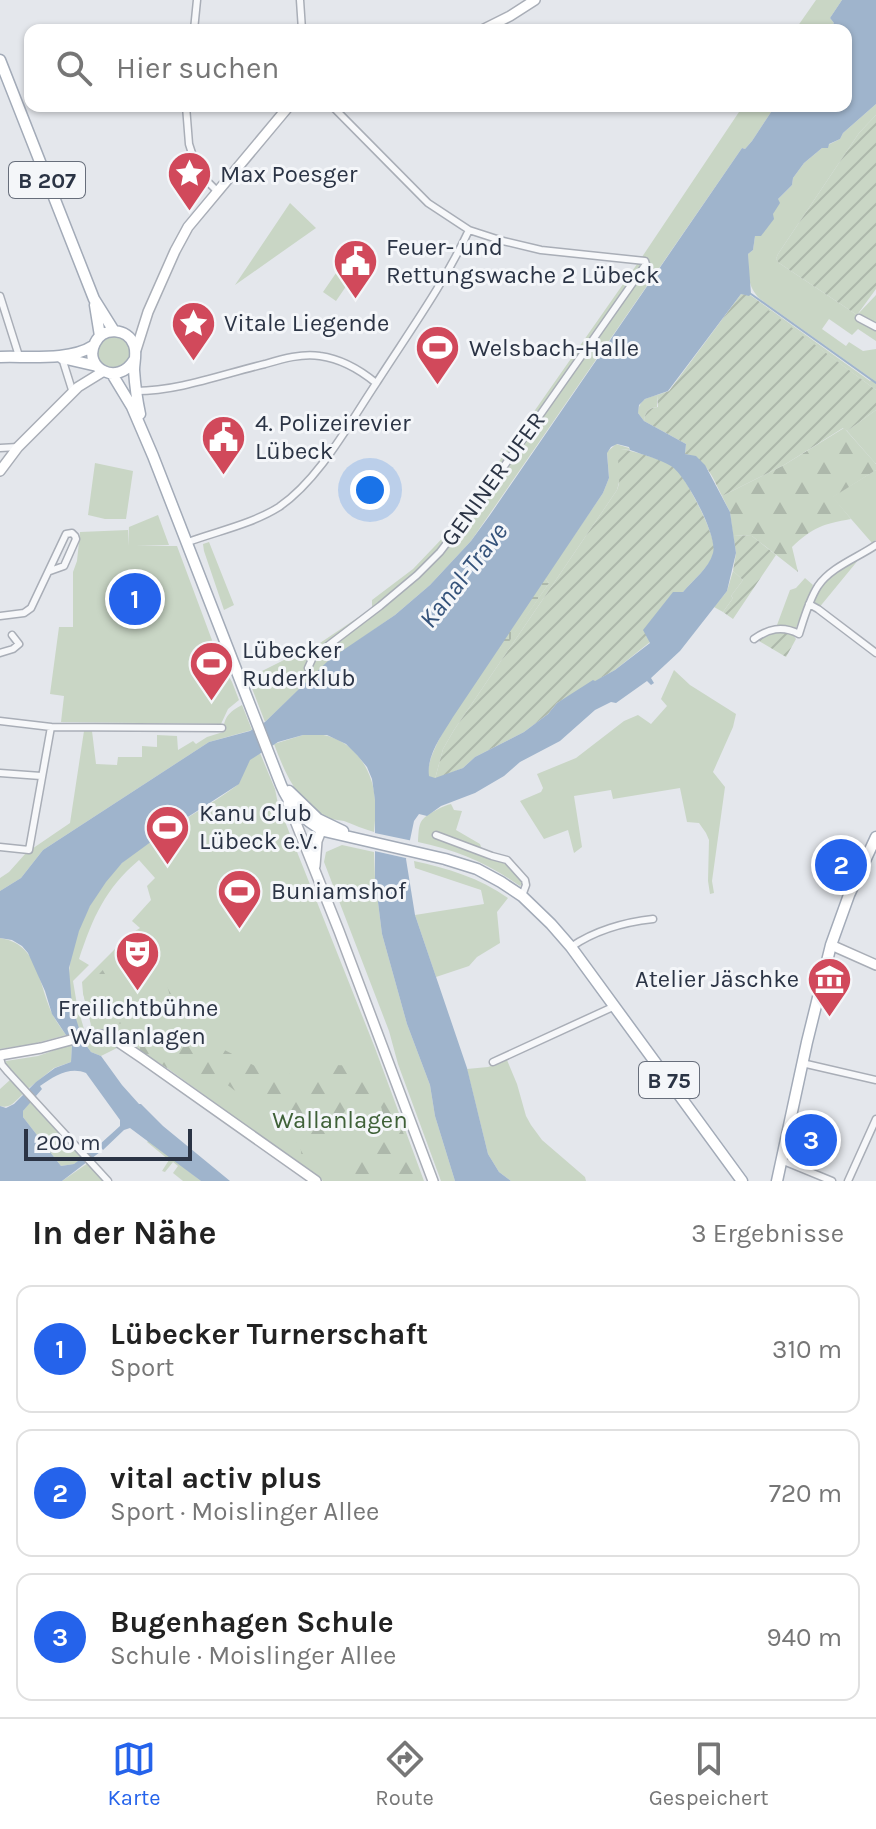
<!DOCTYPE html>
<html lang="de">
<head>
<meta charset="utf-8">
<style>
	body { margin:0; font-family:Karla,sans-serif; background:#f2f2f2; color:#222 }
	.scale { position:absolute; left:24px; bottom:20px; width:168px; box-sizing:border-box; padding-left:8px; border:4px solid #2b3445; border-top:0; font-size:22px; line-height:28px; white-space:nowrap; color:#2b3445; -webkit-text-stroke:6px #f4f6f9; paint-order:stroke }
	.you { position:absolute; left:370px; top:490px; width:28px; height:28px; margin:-20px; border:6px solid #fff; border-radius:50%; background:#1a73e8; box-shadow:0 0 0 12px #1a73e833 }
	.badge { display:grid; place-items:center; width:52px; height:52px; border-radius:50%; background:#2563eb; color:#fff; font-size:26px; font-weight:700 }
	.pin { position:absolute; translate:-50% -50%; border:4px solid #fff; box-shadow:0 2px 8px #0006 }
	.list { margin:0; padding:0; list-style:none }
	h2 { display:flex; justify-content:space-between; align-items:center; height:104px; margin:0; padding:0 32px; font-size:34px }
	h2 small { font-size:26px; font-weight:400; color:#767676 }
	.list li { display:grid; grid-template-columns:52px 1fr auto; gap:24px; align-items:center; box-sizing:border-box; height:128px; margin:0 16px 16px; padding:0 16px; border:2px solid #e0e0e0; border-radius:16px }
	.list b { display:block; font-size:30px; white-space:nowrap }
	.list p { margin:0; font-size:26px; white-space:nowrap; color:#767676 }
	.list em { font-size:26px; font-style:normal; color:#767676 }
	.icon { flex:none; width:44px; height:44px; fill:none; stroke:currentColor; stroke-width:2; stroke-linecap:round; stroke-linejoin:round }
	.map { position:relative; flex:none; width:876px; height:1181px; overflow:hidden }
	.search { position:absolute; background:#fff; box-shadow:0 2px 6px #0004; left:24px; right:24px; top:24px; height:88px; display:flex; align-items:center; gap:20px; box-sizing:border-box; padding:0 28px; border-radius:16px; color:#767676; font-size:30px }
	.sheet { height:536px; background:#fff }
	nav { display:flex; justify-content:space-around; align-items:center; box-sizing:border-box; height:112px; border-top:2px solid #e0e0e0; background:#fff; font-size:22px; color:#767676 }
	nav a { display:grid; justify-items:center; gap:4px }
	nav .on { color:#2563eb }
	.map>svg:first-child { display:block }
	.green { fill:#c9d6c5 }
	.forest { fill:url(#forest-firs) }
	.wetland { fill:url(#wetland-marsh) }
	.garden { fill:url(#garden-furrows) }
	.water { fill:#9fb4cc; fill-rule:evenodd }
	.pier { fill:#e4e7ec }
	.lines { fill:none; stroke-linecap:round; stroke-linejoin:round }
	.stream { stroke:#9fb4cc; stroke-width:2 }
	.street-casing { stroke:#a9aeb7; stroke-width:9 }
	.secondary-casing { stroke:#a9aeb7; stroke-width:12 }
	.primary-casing { stroke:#a3abb8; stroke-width:13 }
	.street { stroke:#f7f8fa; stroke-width:6 }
	.secondary { stroke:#fff; stroke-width:9 }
	.primary { stroke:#fff; stroke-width:10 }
	.labels { text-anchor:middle; stroke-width:6; stroke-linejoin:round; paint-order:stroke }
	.shield { fill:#f4f6f9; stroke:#676e7b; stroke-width:2 }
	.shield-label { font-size:22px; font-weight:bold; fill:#2b3445 }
	.poi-label { font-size:24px; fill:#2b3445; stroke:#f4f6f9; text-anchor:start }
	.street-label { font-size:24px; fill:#2b3445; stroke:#f4f6f9 }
	.park-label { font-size:24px; fill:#3f6138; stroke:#f4f6f9 }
	.water-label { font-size:26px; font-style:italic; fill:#34527a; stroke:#f4f6f9 }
</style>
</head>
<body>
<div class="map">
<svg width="876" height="1181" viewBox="0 0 876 1181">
	<defs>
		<pattern id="forest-firs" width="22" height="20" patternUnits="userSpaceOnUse" patternTransform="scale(2)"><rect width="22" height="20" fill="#c9d6c5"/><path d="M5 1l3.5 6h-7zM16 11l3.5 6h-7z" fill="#adb8ab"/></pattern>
		<pattern id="wetland-marsh" width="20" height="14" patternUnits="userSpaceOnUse" patternTransform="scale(2)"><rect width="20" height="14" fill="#c9d6c5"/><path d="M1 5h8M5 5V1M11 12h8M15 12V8" fill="none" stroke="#adb8ab"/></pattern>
		<pattern id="garden-furrows" width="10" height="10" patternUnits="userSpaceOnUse" patternTransform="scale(2)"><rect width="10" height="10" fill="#c9d6c5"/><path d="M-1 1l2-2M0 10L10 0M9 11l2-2" fill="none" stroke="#adb8ab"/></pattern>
	</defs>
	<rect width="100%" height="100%" fill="#e4e7ec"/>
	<path class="green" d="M816,0H842L830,18L834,23L828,30H795Z
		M876,104V115L859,133L778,254L776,259L779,263L857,315L876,295V341L858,329L852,335L829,319L822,329L846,346L849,342L863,351L876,349V390L763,307L764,305L870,381L872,379L760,299C746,285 749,273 748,254L753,250L755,236L773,214L778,199L792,185L793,178L804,163L822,148L840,139L843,133Z
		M743,106H775L752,141L745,149L742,148L471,541L430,585L395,615L330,660L265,722L248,678L288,658L304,659L317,645L372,608V600L413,569L454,526L642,257Z
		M290,203L316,228L235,285Z
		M347,257L360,266L336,301L323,292Z
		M96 353a17 17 0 1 1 34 0a17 17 0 1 1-34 0Z
		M657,395V407C648,408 645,412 644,421L638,413C639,400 646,398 657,395Z
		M876,410V463H875L847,431Z
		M616,444L629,448L630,450L621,449L620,478L617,490L454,730L443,749L435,779L428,776C425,747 482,673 499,647L504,648L549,583L545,578L603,493L609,478L607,452Z
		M95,463L133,471L126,519H105L88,515Z
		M876,470V540L872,543L832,497Z
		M158,515L169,545L136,546H177L219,659L232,682L239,700L228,709L221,724L61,722L64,696L50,694L59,627H73V572L77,561L80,532L128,530V546L129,527Z
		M209,542L234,605L224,610L204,551L203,544Z
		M864,553L818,609L812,606L816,588L824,579Z
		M733,571L743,580L731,596L733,598L723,612L714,607L727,591Z
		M805,578L813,585L796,628L777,625L790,590L796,588Z
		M674,670L690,685L736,714L733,727L713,772L725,787L712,881L714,893L710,894L708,881L709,840L706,833L699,823L687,822L680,788L613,799L611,790L574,796L582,847L574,853L568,830L544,839L520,801L541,792L543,788L537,774L576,758L624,721L638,715L651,724L667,706L661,699Z
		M242,705L252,730L209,742L43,850L21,878L0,891V878L9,872L26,853L70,823L84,731H92L96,764L117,765L118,757H142V746L157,747V735L177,736L178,750L193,741L196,744L207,737L223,732C224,717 229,712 242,705Z
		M317,734C351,737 373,767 375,800C376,810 375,822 374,832C363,829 355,825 344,821C340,820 335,820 331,819C299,807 285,773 274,744L303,735Z
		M260,753L275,789L278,804L375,1048L424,1181H323L167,1068L117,1035L105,1030L92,1029L83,993L82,982L129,935L140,928L132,921L151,900L147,886L155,878L139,860C105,889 93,917 79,959L89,965L73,981L77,1005L84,1029L79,1031C74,1014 69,996 69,977C70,938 94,888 123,862C157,832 200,813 236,786C243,780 242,772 246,764C249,759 255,756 260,753Z
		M451,804L454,810L462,811L456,830L480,844L484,855L508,865L523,883L520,886C487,863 457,850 418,842C419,827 418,820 431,813C438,809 443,806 451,804Z
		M342,845L374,852L375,878L382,934L407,1024L430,1085L435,1116L455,1181H441L398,1064L389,1031L324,862L326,852Z
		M414,861C447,868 480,878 508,898L497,912L500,943L477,957L469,966L436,977L415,915L484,904L481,890L415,868Z
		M0,938C39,944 38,983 52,1013C55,1020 61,1028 66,1035L33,1044L0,1049Z
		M102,1039L119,1047L101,1056L91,1052L83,1041Z
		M72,1044L71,1062L54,1068L29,1088L25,1087L5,1064L6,1061L38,1056Z
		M507,1060L517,1084L526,1116L531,1125L542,1140L585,1177L586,1181H511L499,1172L488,1154L467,1069L488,1067Z
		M10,1080L23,1094C15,1101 11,1109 0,1106V1089Z
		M30,1102L83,1158L74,1164L61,1166L23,1117V1111Z
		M149,1140L201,1181H183L173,1173L178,1166L173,1162L165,1172L162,1171L169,1160L147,1142Z
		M88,1163L104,1181H62Z"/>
	<path class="forest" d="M844,428L876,464V470L833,497L851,519C823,524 813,527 792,547L798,572L752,536L733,535L730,512L722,496L784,465Z
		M144,943L153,946L157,950L159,961L182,999L195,998L198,1003L184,1015L187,1023L198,1039L207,1046H217L255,1066L294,1075L301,1086L312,1082L313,1073L331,1065L372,1066L373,1077L382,1075L421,1181H354L358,1176L350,1169L381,1136L372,1126L382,1118C383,1107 381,1103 370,1098L362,1103L349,1105L309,1165L301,1158C303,1144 295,1142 288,1132C285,1128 284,1124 282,1120L267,1113L257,1103L234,1090L216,1076L206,1078L193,1071L167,1068L140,1051V1039L128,1023L98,1025L96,1018C107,1016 118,1013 129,1017C147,1022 147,1033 170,1033C173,1015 172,989 161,973C159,969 155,967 151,963L150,955L134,952L124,958C121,973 106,981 108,998L127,1002L126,1008L88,1013L83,993C97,975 122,947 144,943Z"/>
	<path class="wetland" d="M545,578L549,583L504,649L499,647Z"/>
	<path class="garden" d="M876,115V289L857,315L779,263L776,259L778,254L859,133Z
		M741,294L750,295L764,305V307L876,390V410L847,431L843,428L784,465L722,496C713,478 706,458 685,454L686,444L644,421C645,412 648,408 658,407L657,395L669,391Z
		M621,449C631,450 667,461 674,467C686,477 717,537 714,552C710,567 693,580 683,592L673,593L644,630L650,642L615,670L557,703L548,714L524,732L475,757L463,768L435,779L443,749L454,730L617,490C623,476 614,462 621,449Z
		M733,535L752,536L776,555L733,619L723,612L733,598L731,596L743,580L733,571L736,553Z
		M778,631C785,631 792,632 796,639L786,657L759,641L765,635Z"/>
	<path class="water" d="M842,0H876V104L843,133L840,139L829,144L828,148H822L804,163L793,178L792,185L778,199L780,203L773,214L774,219L761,236H755L753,250L748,254L751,294L749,296L741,294L668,391L645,399L639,405L638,413L644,421L686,444L685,454L696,456L705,465L730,512L736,553L727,591L680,651L651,678L654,683L651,685L647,681L616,703L611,702L595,710L560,741L520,762L504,776L475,793L441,806L427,816L419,814L414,821L406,859L415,915L467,1068L488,1154L499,1172L511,1181H455L435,1116L430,1085L407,1024L382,934L375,878V800L372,779L367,767L357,755L346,744L327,735H303L278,742L250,760L239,784L163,833L122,863L106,882L90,906L79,931L69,968L72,1006L83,1041L91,1052L101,1056L122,1085L139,1104H141L163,1126L230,1181H201L130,1128L124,1130L103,1150L99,1145L120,1126V1120L86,1073C70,1066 54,1076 40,1086L42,1089L23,1111V1117L61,1166L74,1164L95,1148L100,1152L62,1181H0V1106L6,1108L14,1104L36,1082L55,1068L71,1062L72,1044L52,1014L45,991L28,953L22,946L12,940L0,938V891L21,878L43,850L209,742L250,731L265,722L330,659L395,615L430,585L471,541L490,515L742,148L745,149L752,141L775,106H846V30H828L834,23L830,18ZM617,444L629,447L630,450C644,455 659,459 671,466C685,474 718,536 713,553C709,568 693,580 683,592H673L643,630L650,643L615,670L595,681L593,680L557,703L548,714L524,732L475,757L463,768L435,778L429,776C426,755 443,734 453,717L603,493L609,478L607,453L611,447Z"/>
	<path class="pier" d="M370,832L413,841L410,859L370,850Z"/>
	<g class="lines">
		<path class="stream" d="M751,294L876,383"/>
		<defs>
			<path id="street" d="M300,0L302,30
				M194,30L197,0
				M186,106L189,144L198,172L217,191
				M0,296L19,356
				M859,318L876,327
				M62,358L73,393
				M136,391C179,391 223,374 265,364C282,359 302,353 320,356C342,359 359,369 376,383
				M0,448L18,447
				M188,542C218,531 252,524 279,507C320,479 350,422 377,382C409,332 444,284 469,230
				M809,604L818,609L876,653
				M0,616L24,613L31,608L66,534L72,533L75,536L76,539L64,566L50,571
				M754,639C768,629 782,625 799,634C804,618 809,600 818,586C831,567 857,558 876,545
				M0,653L13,649L19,644L12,635
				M308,668L313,657L380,606L417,575L440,552L488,489L646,264L645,261L541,250L503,241L469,230L428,203L332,106
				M0,721L51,727L222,728
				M0,773L41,776
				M436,835L492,856L507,860L525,880L526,885L522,896
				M0,847L29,850L51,727
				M571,947C594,931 625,922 653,919
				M0,1058L2,1065L8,1072L108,1181
				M493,1062L615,1006
				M802,1063L876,1080
				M781,1160L832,1181
				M848,1181L876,1119"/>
			<path id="secondary" d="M482,30L510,16L535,0
				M136,350L148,312L175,251L188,227L289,106
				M0,471L18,447L78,387L104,371
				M288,803L339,931L433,1181
				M315,866L317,841L324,823
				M831,945L876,965
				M0,1055L41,1048L89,1035H103L114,1039L142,1058L316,1181"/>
			<path id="primary" d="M0,60L94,299L114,331
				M95,305L100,336
				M0,357C28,356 70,361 93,346
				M62,358L97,366
				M134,360C118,387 82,368 95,343C103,326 128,328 134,345C137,353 134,362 134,370C135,385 137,400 140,414
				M112,374L132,407L153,456L281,785C289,805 305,821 324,831L445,859L477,869L501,882L522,896L551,924L571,947L742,1181
				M289,791L318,819L343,831
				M777,1181L807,1042L831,945L849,895L876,837"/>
		</defs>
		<use href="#street" class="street-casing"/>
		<use href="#secondary" class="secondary-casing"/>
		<use href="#primary" class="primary-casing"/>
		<use href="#street" class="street"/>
		<use href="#secondary" class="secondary"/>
		<use href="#primary" class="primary"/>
	</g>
	<defs>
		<symbol id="sight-pin" viewBox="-11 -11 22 30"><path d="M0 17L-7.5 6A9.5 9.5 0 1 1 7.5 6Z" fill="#d1495b" stroke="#f4f6f9"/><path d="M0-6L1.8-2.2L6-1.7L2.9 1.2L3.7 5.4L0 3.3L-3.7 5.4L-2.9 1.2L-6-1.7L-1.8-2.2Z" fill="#fff"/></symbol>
		<symbol id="civic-pin" viewBox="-11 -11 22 30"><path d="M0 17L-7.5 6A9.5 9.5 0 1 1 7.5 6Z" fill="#d1495b" stroke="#f4f6f9"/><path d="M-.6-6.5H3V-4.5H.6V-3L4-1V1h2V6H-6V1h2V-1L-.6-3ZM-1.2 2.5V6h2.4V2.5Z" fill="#fff"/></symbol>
		<symbol id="stadium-pin" viewBox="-11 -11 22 30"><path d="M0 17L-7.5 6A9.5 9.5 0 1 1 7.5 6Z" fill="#d1495b" stroke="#f4f6f9"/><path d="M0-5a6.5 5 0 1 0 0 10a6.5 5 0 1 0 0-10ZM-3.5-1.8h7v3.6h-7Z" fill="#fff"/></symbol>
		<symbol id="theatre-pin" viewBox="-11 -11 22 30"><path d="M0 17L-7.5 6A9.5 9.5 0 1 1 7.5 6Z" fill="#d1495b" stroke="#f4f6f9"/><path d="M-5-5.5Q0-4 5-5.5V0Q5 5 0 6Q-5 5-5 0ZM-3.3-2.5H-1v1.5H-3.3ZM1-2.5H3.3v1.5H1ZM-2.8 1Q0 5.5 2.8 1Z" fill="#fff"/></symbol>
		<symbol id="museum-pin" viewBox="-11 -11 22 30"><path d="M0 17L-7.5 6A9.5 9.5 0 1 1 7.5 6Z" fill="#d1495b" stroke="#f4f6f9"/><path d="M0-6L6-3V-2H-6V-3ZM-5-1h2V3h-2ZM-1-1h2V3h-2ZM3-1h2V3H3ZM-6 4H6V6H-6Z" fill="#fff"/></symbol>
	</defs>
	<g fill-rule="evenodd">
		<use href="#sight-pin" x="164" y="148" width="51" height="69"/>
		<use href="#civic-pin" x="330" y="236" width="51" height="69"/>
		<use href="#sight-pin" x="168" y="298" width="51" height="69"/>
		<use href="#stadium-pin" x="412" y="322" width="51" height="69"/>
		<use href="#civic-pin" x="198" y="412" width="51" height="69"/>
		<use href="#stadium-pin" x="186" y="638" width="51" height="69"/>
		<use href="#stadium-pin" x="142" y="802" width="51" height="69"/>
		<use href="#stadium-pin" x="214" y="866" width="51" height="69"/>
		<use href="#theatre-pin" x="112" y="928" width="51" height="69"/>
		<use href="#museum-pin" x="804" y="954" width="51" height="69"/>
	</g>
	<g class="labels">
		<g class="shield">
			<rect x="9" y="162" width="76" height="36" rx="6"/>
			<rect x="639" y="1062" width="60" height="36" rx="6"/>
		</g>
		<g class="shield-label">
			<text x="47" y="188">B 207</text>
			<text x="669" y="1088">B 75</text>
		</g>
		<g class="poi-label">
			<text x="220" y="182">Max Poesger</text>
			<text x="386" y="255">Feuer- und<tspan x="386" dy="28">Rettungswache 2 Lübeck</tspan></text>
			<text x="224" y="331">Vitale Liegende</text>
			<text x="469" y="356">Welsbach-Halle</text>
			<text x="255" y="431">4. Polizeirevier<tspan x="255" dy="28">Lübeck</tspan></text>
			<text x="242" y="658">Lübecker<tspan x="242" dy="28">Ruderklub</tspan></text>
			<text x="199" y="821">Kanu Club<tspan x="199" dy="28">Lübeck e.V.</tspan></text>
			<text x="271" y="899">Buniamshof</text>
			<text x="799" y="987" text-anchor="end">Atelier Jäschke</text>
			<text x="138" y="1016" text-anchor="middle">Freilichtbühne<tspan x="138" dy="28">Wallanlagen</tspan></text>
		</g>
		<g class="street-label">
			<text transform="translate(493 479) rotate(-54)" y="8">GENINER UFER</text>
		</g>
		<g class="park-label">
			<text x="340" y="1128">Wallanlagen</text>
		</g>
		<g class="water-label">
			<text transform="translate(463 575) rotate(-52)" y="9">Kanal-Trave</text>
		</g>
	</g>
</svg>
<div class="scale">200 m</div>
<div class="you"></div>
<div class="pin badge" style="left:135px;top:599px">1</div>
<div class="pin badge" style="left:841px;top:865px">2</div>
<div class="pin badge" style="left:811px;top:1140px">3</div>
<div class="search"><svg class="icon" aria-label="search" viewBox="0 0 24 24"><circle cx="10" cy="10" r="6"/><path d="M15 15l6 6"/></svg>Hier suchen</div>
</div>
<section class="sheet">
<h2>In der Nähe<small>3 Ergebnisse</small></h2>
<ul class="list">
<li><span class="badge">1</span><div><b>Lübecker Turnerschaft</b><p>Sport</p></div><em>310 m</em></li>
<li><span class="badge">2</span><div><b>vital activ plus</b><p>Sport · Moislinger Allee</p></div><em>720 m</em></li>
<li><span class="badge">3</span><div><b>Bugenhagen Schule</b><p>Schule · Moislinger Allee</p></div><em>940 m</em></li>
</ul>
</section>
<nav>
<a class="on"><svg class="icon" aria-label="map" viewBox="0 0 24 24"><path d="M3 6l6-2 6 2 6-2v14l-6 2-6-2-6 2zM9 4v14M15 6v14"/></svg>Karte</a>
<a><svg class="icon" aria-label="directions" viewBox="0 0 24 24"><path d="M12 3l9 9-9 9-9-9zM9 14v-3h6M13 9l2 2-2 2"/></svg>Route</a>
<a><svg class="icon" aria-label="saved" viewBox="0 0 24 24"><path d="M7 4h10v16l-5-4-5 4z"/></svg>Gespeichert</a>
</nav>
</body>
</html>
